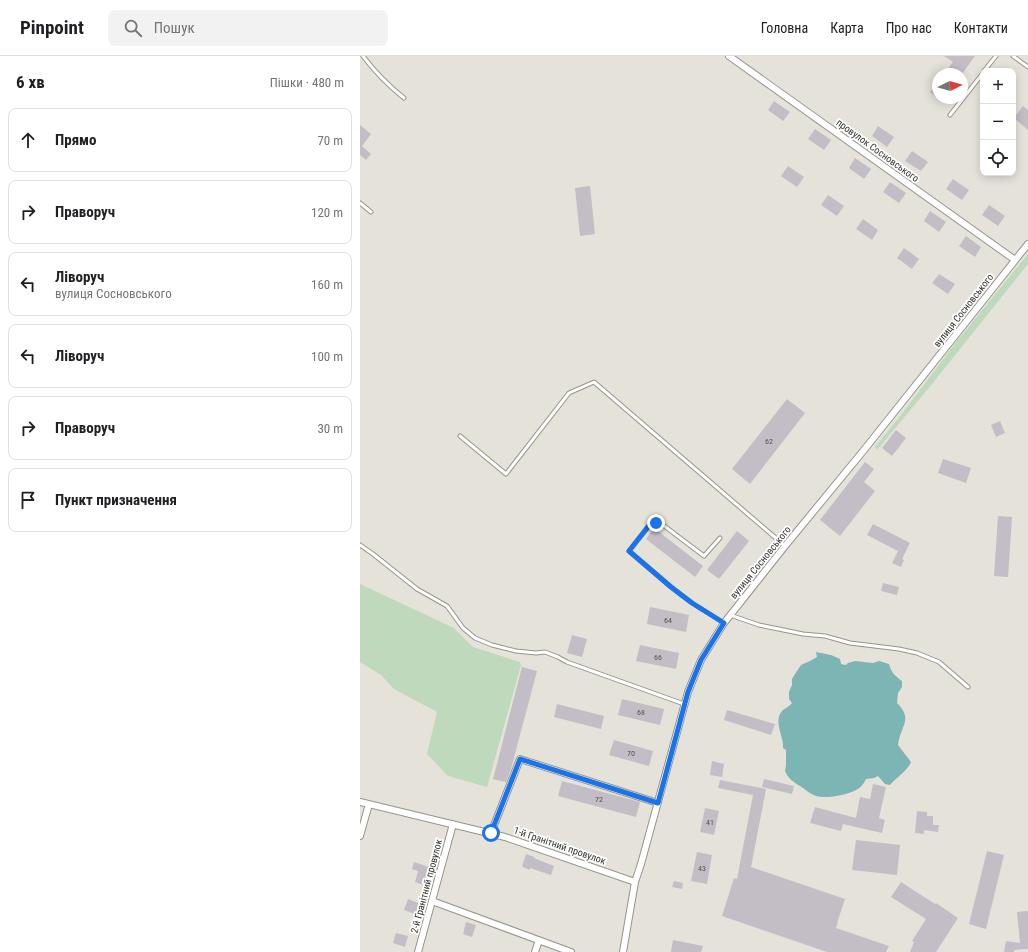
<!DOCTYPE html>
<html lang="uk">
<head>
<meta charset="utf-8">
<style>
	body { margin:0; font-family:"Roboto Condensed",sans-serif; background:#f2f2f2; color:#202124 }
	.controls { position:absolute; right:12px; top:12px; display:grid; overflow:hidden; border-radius:8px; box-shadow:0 2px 10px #0003 }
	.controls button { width:36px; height:36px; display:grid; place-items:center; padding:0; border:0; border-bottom:1px solid #e0e0e0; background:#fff; color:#202124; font:20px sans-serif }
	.compass { position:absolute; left:572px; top:12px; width:36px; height:36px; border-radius:50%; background:#fff; box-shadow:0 2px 10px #0003; rotate:84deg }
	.stop { position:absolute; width:12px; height:12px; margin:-9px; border:3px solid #1a73e8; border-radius:50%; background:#fff }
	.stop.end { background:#1a73e8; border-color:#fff; box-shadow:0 1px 4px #0008 }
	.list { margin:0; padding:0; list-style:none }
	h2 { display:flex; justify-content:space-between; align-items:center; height:52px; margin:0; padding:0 16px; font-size:17px }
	h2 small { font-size:13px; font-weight:400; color:#757577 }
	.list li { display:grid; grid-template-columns:26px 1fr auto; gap:12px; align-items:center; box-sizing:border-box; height:64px; margin:0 8px 8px; padding:0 8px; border:1px solid #e0e0e0; border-radius:8px }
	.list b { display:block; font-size:15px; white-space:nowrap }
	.list p { margin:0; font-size:13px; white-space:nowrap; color:#757577 }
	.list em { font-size:13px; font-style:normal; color:#757577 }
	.icon { flex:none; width:22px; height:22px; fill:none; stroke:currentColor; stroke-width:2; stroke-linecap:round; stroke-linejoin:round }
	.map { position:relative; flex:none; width:668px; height:896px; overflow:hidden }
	header { display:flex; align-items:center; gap:24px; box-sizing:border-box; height:56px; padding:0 20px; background:#fff; border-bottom:1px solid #e0e0e0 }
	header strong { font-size:19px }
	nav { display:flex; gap:22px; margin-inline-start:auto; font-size:14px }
	.search { width:280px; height:36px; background:#f2f2f2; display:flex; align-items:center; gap:10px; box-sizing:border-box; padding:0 14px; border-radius:8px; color:#757577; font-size:15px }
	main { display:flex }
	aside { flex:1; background:#fff }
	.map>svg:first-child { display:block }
	.green { fill:#bed9bc }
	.water { fill:#7db4b4 }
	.building { fill:#c3bdc5 }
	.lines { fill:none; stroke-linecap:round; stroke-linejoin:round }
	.service-casing { stroke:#96948b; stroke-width:5 }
	.minor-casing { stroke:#96948b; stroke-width:8 }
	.service { stroke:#fff; stroke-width:3 }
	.minor { stroke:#fff; stroke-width:6 }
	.route { stroke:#1a73e8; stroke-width:5 }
	.labels { text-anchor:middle; stroke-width:3.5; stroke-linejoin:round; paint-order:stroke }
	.number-label { font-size:8px; fill:#565453 }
	.street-label { font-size:10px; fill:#32312d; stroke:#fff }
</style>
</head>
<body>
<header>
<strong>Pinpoint</strong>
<div class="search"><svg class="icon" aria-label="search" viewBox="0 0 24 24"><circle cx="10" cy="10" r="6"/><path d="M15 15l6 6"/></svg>Пошук</div>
<nav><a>Головна</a><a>Карта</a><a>Про нас</a><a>Контакти</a></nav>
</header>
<main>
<aside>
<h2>6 хв<small>Пішки · 480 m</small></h2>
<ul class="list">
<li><svg class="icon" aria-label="ahead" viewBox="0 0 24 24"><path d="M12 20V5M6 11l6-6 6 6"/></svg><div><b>Прямо</b></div><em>70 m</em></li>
<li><svg class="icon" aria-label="right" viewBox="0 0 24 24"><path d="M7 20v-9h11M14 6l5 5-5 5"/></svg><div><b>Праворуч</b></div><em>120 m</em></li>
<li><svg class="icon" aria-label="left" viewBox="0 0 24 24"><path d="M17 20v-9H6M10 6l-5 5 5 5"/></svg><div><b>Ліворуч</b><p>вулиця Сосновського</p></div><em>160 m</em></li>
<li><svg class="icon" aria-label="left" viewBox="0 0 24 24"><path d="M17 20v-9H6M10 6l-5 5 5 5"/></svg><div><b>Ліворуч</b></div><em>100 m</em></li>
<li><svg class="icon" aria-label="right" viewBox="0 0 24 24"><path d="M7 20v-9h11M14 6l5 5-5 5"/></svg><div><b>Праворуч</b></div><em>30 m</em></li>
<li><svg class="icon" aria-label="arrive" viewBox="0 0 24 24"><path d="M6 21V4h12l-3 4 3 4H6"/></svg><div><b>Пункт призначення</b></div></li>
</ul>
</aside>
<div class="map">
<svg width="668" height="896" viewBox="0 0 668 896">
	<rect width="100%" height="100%" fill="#e5e3d9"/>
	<path class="green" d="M668,198V208L572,328L517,394L515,391L541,359L597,285Z
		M0,528L94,572L113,591L160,606L161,609L127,731L88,720L67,698L77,656L34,633L21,619L0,606Z"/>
	<path class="water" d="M456,596L471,599L480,603L481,608L486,609L488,607L495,605L513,607L519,605L529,608C531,616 535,620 542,625V631L538,637L537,647C554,664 540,670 538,689L551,706C548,714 536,722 530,729L525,728L518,720L514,722L506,723C504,727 501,732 496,734C486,739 467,743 456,740C450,738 445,733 440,730C433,726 428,722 425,715L426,709V694L423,692C423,689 423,686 422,683C420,674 415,663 422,655C425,652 429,651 432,647L429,643V636L432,629V623L435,618L441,609L450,605L457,601Z"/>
	<path class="building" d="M584,0H615L602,18H584L593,6Z
		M578,26V42L570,36Z
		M414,45L430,56L423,65L408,54Z
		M663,50L668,54V74L654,62Z
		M0,69L11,78L2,90L11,98L6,104L0,99Z
		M518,70L534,81L527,91L512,80Z
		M455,73L471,84L464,94L448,83Z
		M552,95L568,106L561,115L545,105Z
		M495,102L511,113L504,123L489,112Z
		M428,110L444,121L437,131L421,120Z
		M593,123L609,134L602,144L586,133Z
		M530,126L546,137L539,147L523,136Z
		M230,130L235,178L220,180L215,132Z
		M468,139L484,150L477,160L461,149Z
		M629,149L645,160L638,170L622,159Z
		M570,155L586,166L579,176L564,165Z
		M503,163L518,174L512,184L496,173Z
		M606,180L621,191L615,201L599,190Z
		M544,192L559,203L552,213L537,202Z
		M579,218L595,228L588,238L572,227Z
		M427,343L445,357L390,428L372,413Z
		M640,365L645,377L636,381L631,369Z
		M536,374L546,382L532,400L522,392Z
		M583,403L611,412L606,427L578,417Z
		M505,406L514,413L504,426L515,435L480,480L460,464Z
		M638,460L652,461L648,521L634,520Z
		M513,468L550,487L542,503L544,504L541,511L532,507L538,495L507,479Z
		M294,472L343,510L335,521L286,483Z
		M377,475L389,485L359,523L347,514Z
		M523,527L539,531L537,539L521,535Z
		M290,551L329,559L326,576L287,568Z
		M212,579L227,583L222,601L207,597Z
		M280,589L319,597L316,613L276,605Z
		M162,611L177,615L151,713L146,726L133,723Z
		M262,643L304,653L300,669L258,659Z
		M197,648L244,660L241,673L194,661Z
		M367,654L415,668L411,679L364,664Z
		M254,684L293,695L289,710L249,699Z
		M352,705L364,708L362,721L350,719Z
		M404,723L434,730L432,738L402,731Z
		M360,724L406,733L391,811L485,843L477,867H478L476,872L529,890L526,896H467L362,860L374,822L377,823L393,739L358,732Z
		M202,725L280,746L276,761L198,740Z
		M513,728L526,731L519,762L525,764L522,777L483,768L481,775L450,767L455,751L496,762L500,741L510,743Z
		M345,752L359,755L354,779L340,776Z
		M557,755L567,756V760H573V769H579L578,776L564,774V778L555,777Z
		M496,784L540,789L537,819L492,814Z
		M627,795L644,799L626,873L609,868Z
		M337,796L352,799L347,828L331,825Z
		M166,798L174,801V802L194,810L191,819L170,812V814L162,811Z
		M54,806L69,811L63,829L55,826L58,815L52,813Z
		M314,825L323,827L322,833L312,831Z
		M541,826L575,848L576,847L598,862L576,896H550L554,886L552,885L566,863L531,841Z
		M48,843L61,848L57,859L44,854Z
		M668,855V893L654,894V896H644L646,885L660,887L657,856Z
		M106,866L116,869L112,881L103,878Z
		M36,877L48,880L45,891L33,887Z
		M313,884L343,890L341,896H311Z"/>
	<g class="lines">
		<defs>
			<path id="service" d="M3,0C15,16 29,30 44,42
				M653,0L668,11
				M624,15L636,0
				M590,59L623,17
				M0,147L11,156
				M100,380L146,418L209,337L234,326L425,490
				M360,482L344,500L303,469L296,467L290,469L269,495L311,531L332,547L364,567
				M0,489L13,498L57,533L87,550L103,572L115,582L132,589L156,595L176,597L185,596L198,601L207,606L324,648
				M370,559L399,569L443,578L465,580L490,587L539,593L557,597L579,606L608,631"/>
			<path id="minor" d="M369,0L655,204
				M0,746L145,781L275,826
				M131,777L160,703L298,747
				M0,780L9,748
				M72,845L211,896
				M58,896L93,768
				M175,896L179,884
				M263,896L275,826L281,808L328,636L341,604L364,567L425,490L504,394L668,188"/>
		</defs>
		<use href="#service" class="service-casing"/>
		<use href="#minor" class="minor-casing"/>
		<use href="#service" class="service"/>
		<use href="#minor" class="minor"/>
	</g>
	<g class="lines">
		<path class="route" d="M131,777L160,703L298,747L328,636L341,604L364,567L332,547L311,531L269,495L290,468L296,467"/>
	</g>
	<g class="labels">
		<g class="number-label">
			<text x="409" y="388">62</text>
			<text x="308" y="567">64</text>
			<text x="298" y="604">66</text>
			<text x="281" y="659">68</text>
			<text x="271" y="700">70</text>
			<text x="239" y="746">72</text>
			<text x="350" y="769">41</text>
			<text x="342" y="815">43</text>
		</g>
		<g class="street-label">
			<text transform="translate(518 94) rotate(36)" y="4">провулок Сосновського</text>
			<text transform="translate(603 254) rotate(-52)" y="4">вулиця Сосновського</text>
			<text transform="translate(400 506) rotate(-51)" y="4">вулиця Сосновського</text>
			<text transform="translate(200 789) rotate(19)" y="4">1-й Гранітний провулок</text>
			<text transform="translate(66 830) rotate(-75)" y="4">2-й Гранітний провулок</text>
		</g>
	</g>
</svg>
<div class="controls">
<button>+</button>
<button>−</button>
<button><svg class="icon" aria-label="locate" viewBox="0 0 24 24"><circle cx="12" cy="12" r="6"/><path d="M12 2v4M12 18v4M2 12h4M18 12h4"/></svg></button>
</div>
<svg class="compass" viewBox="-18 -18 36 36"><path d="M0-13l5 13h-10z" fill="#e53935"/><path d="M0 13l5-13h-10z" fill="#757577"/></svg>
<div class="stop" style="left:131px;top:777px"></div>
<div class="stop end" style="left:296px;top:467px"></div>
</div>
</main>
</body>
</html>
